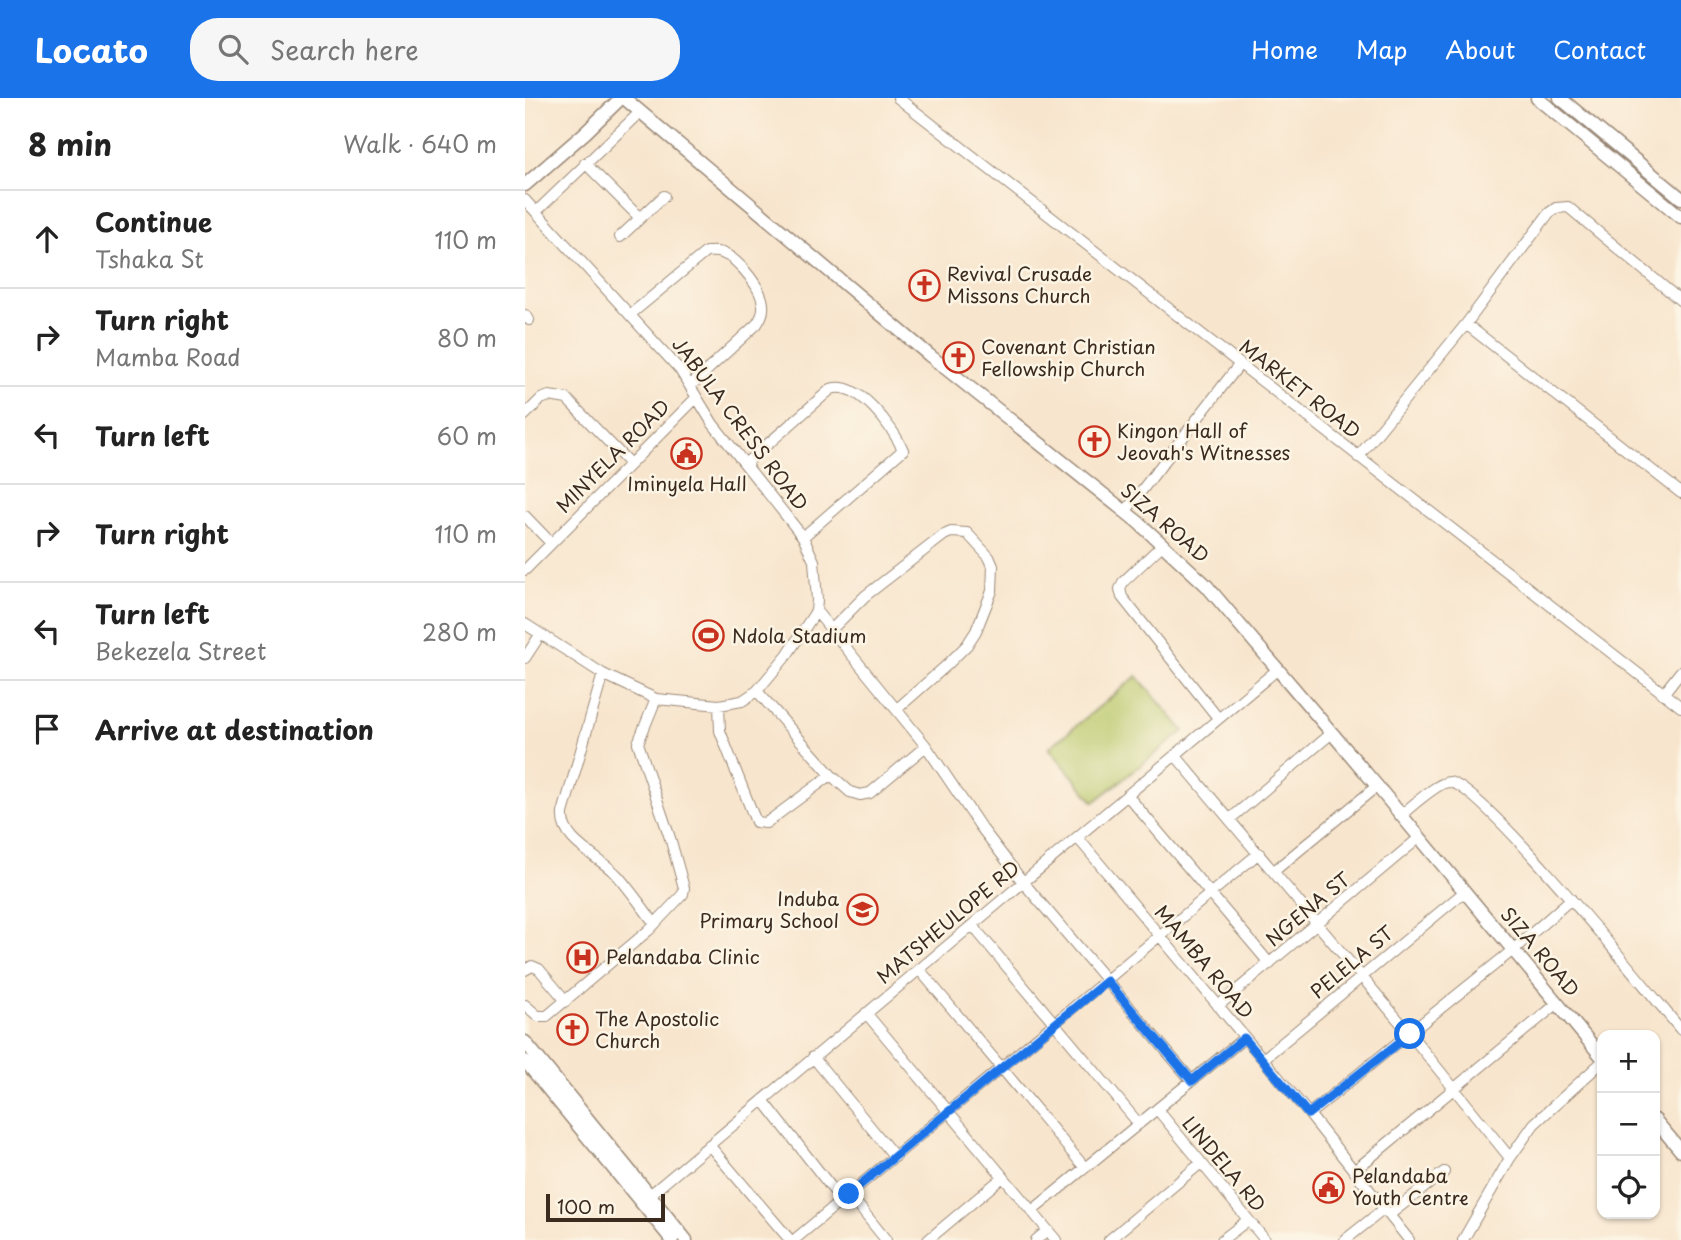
<!DOCTYPE html>
<html lang="en">
<head>
<meta charset="utf-8">
<style>
	body { margin:0; font-family:"Playpen Sans",sans-serif; background:#f6f6f6; color:#222 }
	.controls { position:absolute; right:21px; bottom:21px; display:grid; overflow:hidden; border-radius:14px; box-shadow:0 2px 5px #0004 }
	.controls button { width:63px; height:63px; display:grid; place-items:center; padding:0; border:0; border-bottom:2px solid #e0e0e0; background:#fff; color:#222; font:35px sans-serif }
	.scale { position:absolute; left:21px; bottom:18px; width:119px; box-sizing:border-box; padding-left:7px; border:4px solid #3b2a1e; border-top:0; font-size:19px; line-height:24px; white-space:nowrap; color:#3b2a1e; -webkit-text-stroke:5px #fcf5e5; paint-order:stroke }
	.stop { position:absolute; width:21px; height:21px; margin:-16px; border:5px solid #1a73e8; border-radius:50%; background:#fff }
	.stop.end { background:#1a73e8; border-color:#fff; box-shadow:0 2px 7px #0008 }
	.list { margin:0; padding:0; list-style:none }
	h2 { display:flex; justify-content:space-between; align-items:center; height:91px; margin:0; padding:0 28px; font-size:30px }
	h2 small { font-size:23px; font-weight:400; color:#767676 }
	.list li { display:grid; grid-template-columns:46px 1fr auto; gap:21px; align-items:center; box-sizing:border-box; height:98px; padding:0 28px; border-top:2px solid #e0e0e0 }
	.list b { display:block; font-size:26px; white-space:nowrap }
	.list p { margin:0; font-size:23px; white-space:nowrap; color:#767676 }
	.list em { font-size:23px; font-style:normal; color:#767676 }
	.icon { flex:none; width:38px; height:38px; fill:none; stroke:currentColor; stroke-width:2; stroke-linecap:round; stroke-linejoin:round }
	.map { position:relative; flex:none; width:1156px; height:1142px; overflow:hidden }
	header { display:flex; align-items:center; gap:42px; box-sizing:border-box; height:98px; padding:0 35px; background:#1a73e8; color:#fff }
	header strong { font-size:33px }
	nav { display:flex; gap:38px; margin-inline-start:auto; font-size:24px }
	.search { width:490px; height:63px; background:#f6f6f6; display:flex; align-items:center; gap:18px; box-sizing:border-box; padding:0 24px; border-radius:28px; color:#767676; font-size:26px }
	main { display:flex }
	aside { flex:1; background:#fff }
	.map>svg:first-child { display:block }
	.green { fill:#b9c86a; stroke:#7a7944; stroke-width:2 }
	.lines { fill:none; stroke-linecap:round; stroke-linejoin:round }
	.street-casing { stroke:#9a8876; stroke-width:12 }
	.secondary-casing { stroke:#9a8876; stroke-width:15 }
	.street { stroke:#fff; stroke-width:10 }
	.secondary { stroke:#fff; stroke-width:12 }
	.route { stroke:#1a73e8; stroke-width:9 }
	.labels { text-anchor:middle; stroke-width:5; stroke-linejoin:round; paint-order:stroke }
	.poi-label { font-size:19px; fill:#3b2a1e; stroke:#fcf5e5; text-anchor:start }
	.street-label { font-size:19px; fill:#3b2a1e; stroke:#fcf5e5 }
</style>
</head>
<body>
<header>
<strong>Locato</strong>
<div class="search"><svg class="icon" aria-label="search" viewBox="0 0 24 24"><circle cx="10" cy="10" r="6"/><path d="M15 15l6 6"/></svg>Search here</div>
<nav><a>Home</a><a>Map</a><a>About</a><a>Contact</a></nav>
</header>
<main>
<aside>
<h2>8 min<small>Walk · 640 m</small></h2>
<ul class="list">
<li><svg class="icon" aria-label="ahead" viewBox="0 0 24 24"><path d="M12 20V5M6 11l6-6 6 6"/></svg><div><b>Continue</b><p>Tshaka St</p></div><em>110 m</em></li>
<li><svg class="icon" aria-label="right" viewBox="0 0 24 24"><path d="M7 20v-9h11M14 6l5 5-5 5"/></svg><div><b>Turn right</b><p>Mamba Road</p></div><em>80 m</em></li>
<li><svg class="icon" aria-label="left" viewBox="0 0 24 24"><path d="M17 20v-9H6M10 6l-5 5 5 5"/></svg><div><b>Turn left</b></div><em>60 m</em></li>
<li><svg class="icon" aria-label="right" viewBox="0 0 24 24"><path d="M7 20v-9h11M14 6l5 5-5 5"/></svg><div><b>Turn right</b></div><em>110 m</em></li>
<li><svg class="icon" aria-label="left" viewBox="0 0 24 24"><path d="M17 20v-9H6M10 6l-5 5 5 5"/></svg><div><b>Turn left</b><p>Bekezela Street</p></div><em>280 m</em></li>
<li><svg class="icon" aria-label="arrive" viewBox="0 0 24 24"><path d="M6 21V4h12l-3 4 3 4H6"/></svg><div><b>Arrive at destination</b></div></li>
</ul>
</aside>
<div class="map">
<svg width="1156" height="1142" viewBox="0 0 1156 1142">
	<rect width="100%" height="100%" fill="#fcf5e5"/>
	<filter id="ink" filterUnits="userSpaceOnUse"><feTurbulence type="fractalNoise" baseFrequency=".0143" numOctaves="2"/><feDisplacementMap in="SourceGraphic" scale="14" xChannelSelector="R" yChannelSelector="G"/><feConvolveMatrix kernelMatrix="1 2 1 2 8 2 1 2 1" color-interpolation-filters="sRGB"/></filter>
	<filter id="wash" filterUnits="userSpaceOnUse"><feTurbulence type="fractalNoise" baseFrequency=".00686" numOctaves="4" result="noise"/><feDisplacementMap in="SourceGraphic" scale="28" xChannelSelector="R" yChannelSelector="G"/><feGaussianBlur stdDeviation="1.57" result="paint"/><feColorMatrix in="noise" values="0 0 0 0 0 0 0 0 0 0 0 0 0 0 0 0 0 1.4 0 .05"/><feComposite in="paint" operator="in"/></filter>
	<g filter="url(#wash)">
		<rect width="100%" height="100%" fill="#f8e5cd"/>
		<path class="green" d="M612,578L659,633L569,704L524,650Z"/>
	</g>
	<g filter="url(#ink)">
		<g class="lines">
			<defs>
				<path id="street" d="M373,0L1156,609
					M60,65L115,120
					M0,102L155,272L188,326L278,439L289,463L292,502L291,513L262,557L232,593L217,603L194,607L131,601L78,576L0,526
					M11,114L115,14
					M95,139L139,98
					M106,216L181,154C186,154 192,153 197,155C214,161 240,193 238,211C238,217 235,221 232,226L165,288
					M0,217L4,222
					M941,226L1156,395
					M0,317L16,301L24,298L42,301L104,365
					M833,359L941,226L1024,115L1031,110L1043,109L1156,203
					M221,365L306,291C334,282 368,330 378,352L278,439
					M600,414L714,267
					M0,418L26,445
					M638,446L598,484L595,491L597,499L693,620
					M0,472L171,300
					M291,513L401,648L455,728L498,784L667,983
					M306,532L340,498L419,437L426,434L442,435L464,459L468,468L467,493L451,533L442,547L422,567L372,611
					M0,560L15,537
					M78,576L38,715C35,744 76,759 93,778C106,793 118,810 130,826
					M232,593L306,677L325,694L335,697L345,695L401,648
					M1138,596L1156,573
					M194,607L195,633L231,724L241,725L306,677
					M650,657L885,936L985,1060
					M602,697L745,866
					M876,717C886,709 913,684 924,684C956,686 1126,896 1156,932
					M705,721L807,635
					M552,739L784,1016L884,1142
					M749,773L852,688
					M447,827L614,1026
					M394,871L560,1070
					M0,872L7,868L14,871L41,903
					M0,907L13,918H22L124,832L158,796L159,790L146,743L113,645L131,601
					M693,908L894,740
					M341,915L531,1142
					M288,959L370,1059
					M738,961L939,794
					M238,1002L317,1103
					M632,1011L740,1142
					M784,1016L988,852L1046,801
					M184,1047L265,1142
					M829,1073L1033,905
					M324,1096L361,1142
					M120,1101L753,571
					M507,1113L719,940
					M864,1117L919,1074
					M269,1142L734,755
					M403,1142L478,1079
					M511,1142L523,1132
					M584,1142L676,1065
					M697,1142L723,1122
					M820,1142L859,1111
					M938,1142L985,1060L1009,1026L1077,964"/>
				<path id="secondary" d="M99,0L404,257L613,424L681,487L852,688L1077,959
					M1012,0L1156,119
					M1035,0L1156,100
					M0,87L61,34L96,0
					M0,944L161,1142
					M0,963L147,1142
					M1130,1022L1156,1053"/>
			</defs>
			<use href="#street" class="street-casing"/>
			<use href="#secondary" class="secondary-casing"/>
			<use href="#street" class="street"/>
			<use href="#secondary" class="secondary"/>
		</g>
	</g>
	<g class="lines" filter="url(#ink)">
		<path class="route" d="M324,1096L582,883L667,983L719,940L783,1016L885,936"/>
	</g>
	<defs>
		<symbol id="church-ring" viewBox="-11 -11 22 22"><circle r="9.5" fill="#fcf5e5" stroke="#c8321e" stroke-width="1.5"/><path d="M-1.2-6h2.4v3.5h3.3v2.4h-3.3V6h-2.4V-.1h-3.3v-2.4h3.3Z" fill="#c8321e"/></symbol>
		<symbol id="civic-ring" viewBox="-11 -11 22 22"><circle r="9.5" fill="#fcf5e5" stroke="#c8321e" stroke-width="1.5"/><path d="M-.6-6.5H3V-4.5H.6V-3L4-1V1h2V6H-6V1h2V-1L-.6-3ZM-1.2 2.5V6h2.4V2.5Z" fill="#c8321e"/></symbol>
		<symbol id="stadium-ring" viewBox="-11 -11 22 22"><circle r="9.5" fill="#fcf5e5" stroke="#c8321e" stroke-width="1.5"/><path d="M0-5a6.5 5 0 1 0 0 10a6.5 5 0 1 0 0-10ZM-3.5-1.8h7v3.6h-7Z" fill="#c8321e"/></symbol>
		<symbol id="school-ring" viewBox="-11 -11 22 22"><circle r="9.5" fill="#fcf5e5" stroke="#c8321e" stroke-width="1.5"/><path d="M0-5L7-2L0 1L-7-2ZM-4 1L0 2.5L4 1V4Q0 6-4 4Z" fill="#c8321e"/></symbol>
		<symbol id="hospital-ring" viewBox="-11 -11 22 22"><circle r="9.5" fill="#fcf5e5" stroke="#c8321e" stroke-width="1.5"/><path d="M-5-5h3v3.5h4V-5h3V5h-3V1.5h-4V5h-3Z" fill="#c8321e"/></symbol>
	</defs>
	<g fill-rule="evenodd">
		<use href="#church-ring" x="382" y="170" width="35" height="35"/>
		<use href="#church-ring" x="416" y="242" width="35" height="35"/>
		<use href="#church-ring" x="552" y="326" width="35" height="35"/>
		<use href="#civic-ring" x="144" y="338" width="35" height="35"/>
		<use href="#stadium-ring" x="166" y="520" width="35" height="35"/>
		<use href="#school-ring" x="320" y="794" width="35" height="35"/>
		<use href="#hospital-ring" x="40" y="842" width="35" height="35"/>
		<use href="#church-ring" x="30" y="914" width="35" height="35"/>
		<use href="#civic-ring" x="786" y="1072" width="35" height="35"/>
	</g>
	<g class="labels">
		<g class="poi-label">
			<text x="422" y="183">Revival Crusade<tspan x="422" dy="22">Missons Church</tspan></text>
			<text x="456" y="256">Covenant Christian<tspan x="456" dy="22">Fellowship Church</tspan></text>
			<text x="592" y="340">Kingon Hall of<tspan x="592" dy="22">Jeovah's Witnesses</tspan></text>
			<text x="162" y="393" text-anchor="middle">Iminyela Hall</text>
			<text x="207" y="545">Ndola Stadium</text>
			<text x="314" y="808" text-anchor="end">Induba<tspan x="314" dy="22">Primary School</tspan></text>
			<text x="81" y="866">Pelandaba Clinic</text>
			<text x="70" y="928">The Apostolic<tspan x="70" dy="22">Church</tspan></text>
			<text x="827" y="1085">Pelandaba<tspan x="827" dy="22">Youth Centre</tspan></text>
		</g>
		<g class="street-label">
			<text transform="translate(775 291) rotate(38)" y="7">MARKET ROAD</text>
			<text transform="translate(215 326) rotate(53)" y="7">JABULA CRESS ROAD</text>
			<text transform="translate(88 358) rotate(-45)" y="7">MINYELA ROAD</text>
			<text transform="translate(640 425) rotate(41)" y="7">SIZA ROAD</text>
			<text transform="translate(783 811) rotate(-40)" y="7">NGENA ST</text>
			<text transform="translate(423 824) rotate(-40)" y="7">MATSHEULOPE RD</text>
			<text transform="translate(1015 854) rotate(50)" y="7">SIZA ROAD</text>
			<text transform="translate(679 864) rotate(50)" y="7">MAMBA ROAD</text>
			<text transform="translate(827 864) rotate(-40)" y="7">PELELA ST</text>
			<text transform="translate(699 1066) rotate(50)" y="7">LINDELA RD</text>
		</g>
	</g>
</svg>
<div class="controls">
<button>+</button>
<button>−</button>
<button><svg class="icon" aria-label="locate" viewBox="0 0 24 24"><circle cx="12" cy="12" r="6"/><path d="M12 2v4M12 18v4M2 12h4M18 12h4"/></svg></button>
</div>
<div class="scale">100 m</div>
<div class="stop" style="left:885px;top:936px"></div>
<div class="stop end" style="left:324px;top:1096px"></div>
</div>
</main>
</body>
</html>
